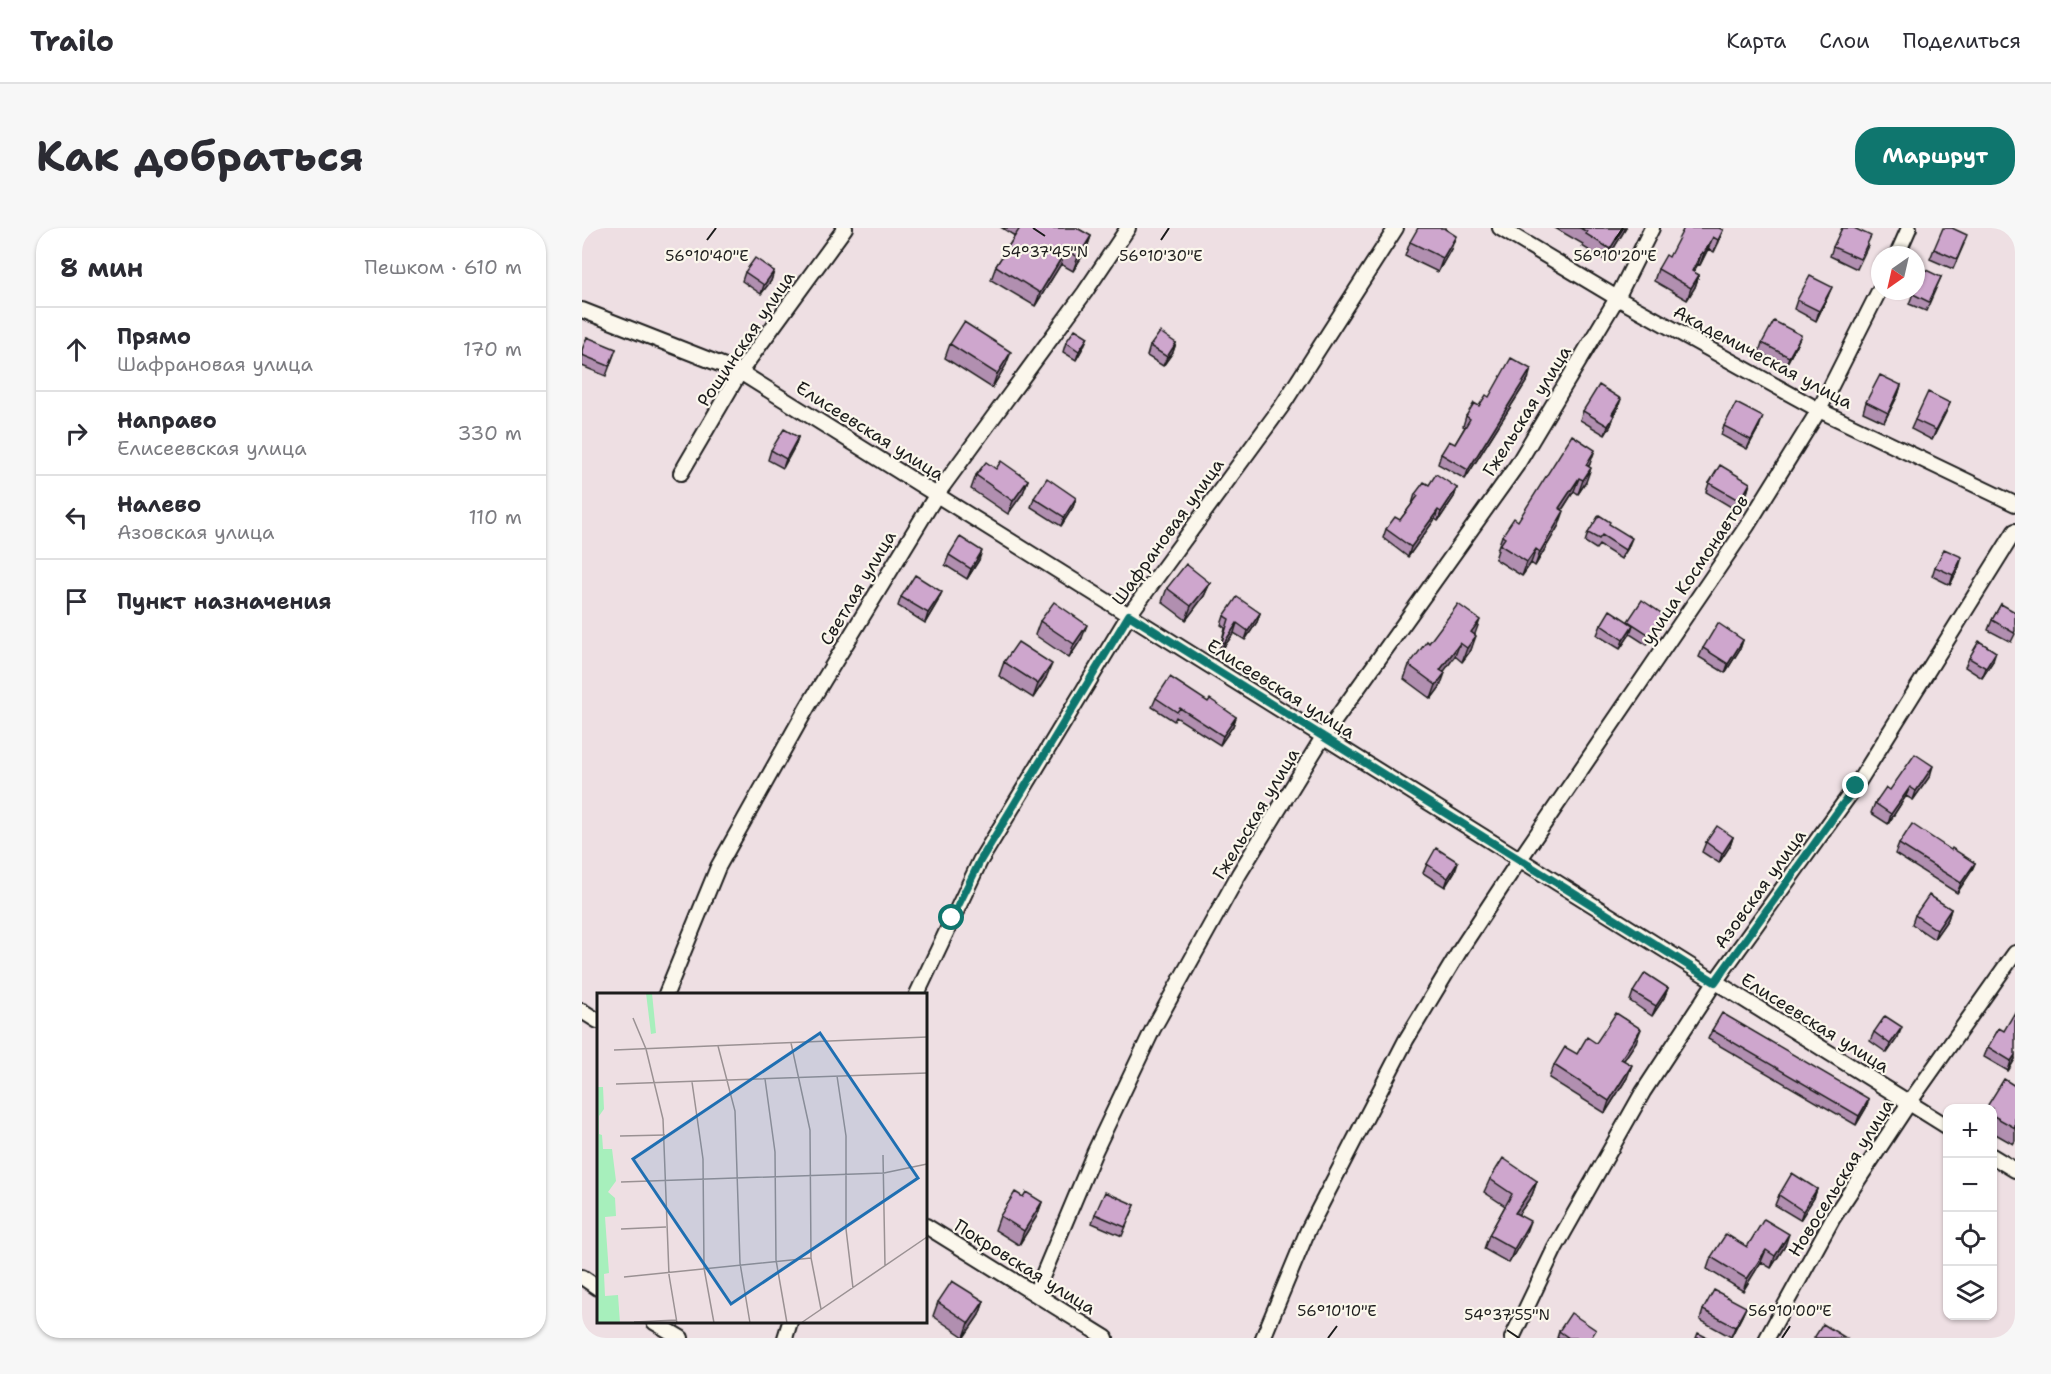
<!DOCTYPE html>
<html lang="ru">
<head>
<meta charset="utf-8">
<style>
	body { margin:0; font-family:"Shantell Sans",sans-serif; background:#f7f7f7; color:#2b2b33 }
	.controls { position:absolute; right:18px; bottom:18px; display:grid; overflow:hidden; border-radius:12px; box-shadow:0 2px 4px #0004 }
	.controls button { width:54px; height:54px; display:grid; place-items:center; padding:0; border:0; border-bottom:2px solid #e1e1e2; background:#fff; color:#2b2b33; font:30px sans-serif }
	.compass { position:absolute; left:1289px; top:18px; width:54px; height:54px; border-radius:50%; background:#fff; box-shadow:0 2px 4px #0004; rotate:214deg }
	.stop { position:absolute; width:18px; height:18px; margin:-14px; border:4px solid #0f766e; border-radius:50%; background:#fff }
	.stop.end { background:#0f766e; border-color:#fff; box-shadow:0 2px 6px #0008 }
	.list { margin:0; padding:0; list-style:none }
	h2 { display:flex; justify-content:space-between; align-items:center; height:78px; margin:0; padding:0 24px; font-size:26px }
	h2 small { font-size:20px; font-weight:400; color:#7c7c81 }
	.list li { display:grid; grid-template-columns:39px 1fr auto; gap:18px; align-items:center; box-sizing:border-box; height:84px; padding:0 24px; border-top:2px solid #e1e1e2 }
	.list b { display:block; font-size:22px; white-space:nowrap }
	.list p { margin:0; font-size:20px; white-space:nowrap; color:#7c7c81 }
	.list em { font-size:20px; font-style:normal; color:#7c7c81 }
	.icon { flex:none; width:33px; height:33px; fill:none; stroke:currentColor; stroke-width:2; stroke-linecap:round; stroke-linejoin:round }
	.map { position:relative; flex:none; width:1433px; height:1110px; overflow:hidden; border-radius:24px }
	header { display:flex; align-items:center; gap:36px; box-sizing:border-box; height:84px; padding:0 30px; background:#fff; border-bottom:2px solid #e1e1e2 }
	header strong { font-size:28px }
	nav { display:flex; gap:33px; margin-inline-start:auto; font-size:21px }
	.intro { display:flex; align-items:center; justify-content:space-between; box-sizing:border-box; height:144px; padding:0 36px }
	h1 { margin:0; font-size:42px }
	.button { padding:15px 27px; border-radius:24px; background:#0f766e; color:#fff; font-size:21px; font-weight:700 }
	main { display:flex; gap:36px; padding:0 36px }
	aside { flex:1; background:#fff; border-radius:24px; box-shadow:0 2px 4px #0004 }
	.map>svg:first-child { display:block }
	.lines { fill:none; stroke-linecap:round; stroke-linejoin:round }
	.minor-casing { stroke:#1c1c1c; stroke-width:18 }
	.minor { stroke:#fbf7ec; stroke-width:14 }
	.wall { fill:#b18fb0; stroke:#1c1c1c; stroke-width:1.5 }
	.shaded-wall { fill:#907490; stroke:#1c1c1c; stroke-width:1.5 }
	.building { fill:#cea6cd; stroke:#1c1c1c; stroke-width:1.5 }
	.route { stroke:#0f766e; stroke-width:8 }
	.ticks { fill:none; stroke:#1c1c1c; stroke-width:2 }
	.labels { text-anchor:middle; stroke-width:4.5; stroke-linejoin:round; paint-order:stroke }
	.street-label { font-size:18px; fill:#1c1c1c; stroke:#fbf7ec }
	.inset-road { fill:none; stroke:#9a9193; stroke-width:1.5 }
	.view { fill:#1f6fb2; fill-opacity:0.15; stroke:#1f6fb2; stroke-width:3 }
	.inset-edge { fill:none; stroke:#1c1c1c; stroke-width:3 }
	.ticks-label { font-size:15px; text-anchor:middle; fill:#1c1c1c; stroke:#fbf7ec; stroke-width:4.5; stroke-linejoin:round; paint-order:stroke }
</style>
</head>
<body>
<header>
<strong>Trailo</strong>
<nav><a>Карта</a><a>Слои</a><a>Поделиться</a></nav>
</header>
<div class="intro"><h1>Как добраться</h1><a class="button">Маршрут</a></div>
<main>
<aside>
<h2>8 мин<small>Пешком · 610 m</small></h2>
<ul class="list">
<li><svg class="icon" aria-label="ahead" viewBox="0 0 24 24"><path d="M12 20V5M6 11l6-6 6 6"/></svg><div><b>Прямо</b><p>Шафрановая улица</p></div><em>170 m</em></li>
<li><svg class="icon" aria-label="right" viewBox="0 0 24 24"><path d="M7 20v-9h11M14 6l5 5-5 5"/></svg><div><b>Направо</b><p>Елисеевская улица</p></div><em>330 m</em></li>
<li><svg class="icon" aria-label="left" viewBox="0 0 24 24"><path d="M17 20v-9H6M10 6l-5 5 5 5"/></svg><div><b>Налево</b><p>Азовская улица</p></div><em>110 m</em></li>
<li><svg class="icon" aria-label="arrive" viewBox="0 0 24 24"><path d="M6 21V4h12l-3 4 3 4H6"/></svg><div><b>Пункт назначения</b></div></li>
</ul>
</aside>
<div class="map">
<svg width="1433" height="1110" viewBox="0 0 1433 1110">
	<rect width="100%" height="100%" fill="#eedfe3"/>
	<filter id="ink" filterUnits="userSpaceOnUse"><feTurbulence type="fractalNoise" baseFrequency=".0167" numOctaves="2"/><feDisplacementMap in="SourceGraphic" scale="12" xChannelSelector="R" yChannelSelector="G"/><feConvolveMatrix kernelMatrix="1 2 1 2 8 2 1 2 1" color-interpolation-filters="sRGB"/></filter>
	<g filter="url(#ink)">
		<g class="lines">
			<defs>
				<path id="minor" d="M918,0L1035,70L1237,182L1433,276
					M1315,27L1327,0
					M0,82L158,144L1366,899
					M99,245L158,144L263,0
					M84,766L136,639L226,478L355,266L503,64L546,0
					M335,766L398,633L547,387L700,178L814,0
					M0,783L16,793
					M1410,928L1433,942
					M344,998L524,1110
					M0,1049L16,1060
					M453,1066L513,923L571,801L657,646L741,509L935,237L1035,70L1070,0
					M72,1094L99,1110
					M203,1110L208,1094
					M681,1110L726,1002L824,812L880,719L938,631L1165,298L1237,182L1298,61
					M930,1110L973,1020L1061,864L1133,754L1274,558L1433,303
					M1185,1110L1251,990L1327,875L1433,725"/>
			</defs>
			<use href="#minor" class="minor-casing"/>
			<use href="#minor" class="minor"/>
		</g>
		<path class="wall" d="M420,0H495L509,8L504,22L491,43L479,36L453,78L409,52L414,38L433,8Z
			M864,0V2L869,21L856,44L823,28L828,14Z
			M973,0H1044L1024,33L1000,18L1001,16Z
			M1141,2L1132,24L1126,21L1118,37L1116,36L1111,44L1117,47L1113,59L1105,72L1072,53L1076,41L1087,29Z
			M1382,16L1371,41L1348,31L1352,21Z
			M1286,18L1275,41L1248,28L1251,19Z
			M192,43L189,53L179,66L160,53L163,44Z
			M1359,49L1344,83L1327,76L1332,63Z
			M1246,68L1234,93L1212,81L1215,72Z
			M484,114L502,118L494,132L481,124Z
			M594,115L591,124L581,138L565,128L568,118Z
			M1180,115L1215,116L1203,139L1177,124Z
			M368,116L424,137L410,160L363,130Z
			M34,121L24,148L0,138V122Z
			M946,151L883,251L856,236L859,226L873,216L883,199L881,198L884,188L897,178L907,169Z
			M1319,157L1316,167L1302,194L1281,184L1284,174Z
			M1368,175L1364,184L1350,212L1329,201L1333,192Z
			M1036,180L1031,187L1032,188L1029,197L1023,207L998,192L1001,183Z
			M1142,198L1177,199L1165,221L1139,207Z
			M216,209L213,218L201,240L186,232L189,222Z
			M1008,236L1006,239L1004,254L996,266L992,263L980,282L977,297L953,338L949,335L940,348L913,331L916,322H915L920,308L936,293Z
			M414,241L446,252L441,265L426,286L389,261L394,247Z
			M1127,255H1168L1165,265L1154,282L1124,264Z
			M847,257L875,260L872,269L856,293L853,291L826,329L801,310L804,301L818,292L830,276L833,266Z
			M452,270H494L491,279L479,298L449,279Z
			M1027,296L1046,320L1039,331L1017,317L1014,321L1003,314L1006,305Z
			M367,327L397,332L385,351L363,337Z
			M1353,339H1377L1368,357L1350,348Z
			M628,355L622,368L604,392L580,374L585,360Z
			M319,369L356,373L343,395L316,378Z
			M1419,376L1433,406L1429,414L1406,402L1410,392Z
			M678,385L675,394L663,412L652,405L638,424L637,423L643,400L639,397L642,388Z
			M1082,387L1079,396L1065,417L1048,406L1038,421L1015,407L1019,397L1046,394Z
			M458,393L500,410L487,430L453,407Z
			M893,407L889,422L880,434L873,428L861,444L858,459L849,471L822,451L827,437L847,415Z
			M1161,412L1158,421L1143,445L1117,429L1121,420Z
			M1387,430L1411,433L1400,450L1383,439Z
			M422,434L464,450L451,470L417,448Z
			M574,470L626,474L654,489L651,498L638,517L594,489L592,493L570,479Z
			M1348,548L1331,572L1324,568L1306,596L1289,585L1293,575L1308,562Z
			M1151,609L1148,618L1137,635L1120,624L1124,614Z
			M1317,616L1369,622L1393,635L1389,644L1375,665L1313,626Z
			M845,636L873,643L863,659L841,645Z
			M1369,681L1366,691L1352,711L1330,696L1333,687Z
			M1086,760L1082,770L1070,788L1048,773L1051,764Z
			M1130,802L1284,880L1274,897L1126,811Z
			M1422,803L1433,831L1426,843L1402,829L1406,819Z
			M1292,804L1316,809L1305,825L1288,813Z
			M1054,814L1042,832L1045,850L1023,885L967,850L972,837L995,826L1014,815Z
			M1433,858V913L1431,916L1410,904V880Z
			M908,951L955,953L950,967L936,987L943,1007L927,1035L902,1021L907,1007L923,978L902,964Z
			M1235,961L1232,970L1218,992L1193,977L1197,967Z
			M441,969L460,974L455,988L437,1017L413,1002L418,988Z
			M553,977L540,1008L510,995L513,986Z
			M1203,1018L1189,1040L1179,1034L1161,1063L1125,1041L1129,1029L1165,1019Z
			M402,1073L397,1087L382,1109L351,1088L356,1074Z
			M1164,1079L1160,1088L1149,1109L1118,1092L1121,1082Z
			M977,1103L1011,1110H975Z"/>
		<path class="shaded-wall" d="M1041,0H1044L1024,33L1028,21Z
			M1141,2L1137,14L1132,24L1136,12Z
			M509,8L504,22L491,43L496,29Z
			M874,8L869,21L856,44L861,30Z
			M1131,9L1126,21L1118,37L1122,25Z
			M484,22L479,36L453,78L458,65Z
			M1120,24L1116,36L1105,55L1110,43Z
			M192,43L189,53L179,66L182,57Z
			M1117,47L1113,59L1105,72L1109,60Z
			M1250,59L1246,68L1234,93L1237,83Z
			M1219,107L1215,116L1203,139L1207,129Z
			M506,109L502,118L494,132L497,123Z
			M594,115L591,124L581,138L585,129Z
			M429,124L424,137L410,160L415,146Z
			M949,141L946,151L883,251L886,242Z
			M1319,157L1316,167L1302,194L1306,185Z
			M1039,171L1036,180L1026,195L1030,186Z
			M1368,175L1364,184L1350,212L1354,202Z
			M1032,188L1029,197L1023,207L1026,198Z
			M1181,189L1177,199L1165,221L1169,212Z
			M216,209L213,218L201,240L204,231Z
			M1013,222L1008,236L999,251L1004,237Z
			M1009,240L1004,254L996,266L1001,252Z
			M997,250L992,263L972,294L977,280Z
			M446,252L441,265L426,286L431,273Z
			M1168,255L1165,265L1154,282L1158,273Z
			M875,260L872,269L856,293L859,284Z
			M494,270L491,279L479,298L482,289Z
			M856,282L853,291L826,329L829,319Z
			M982,283L977,297L953,338L958,324Z
			M1050,310L1046,320L1039,331L1043,322Z
			M954,321L949,335L940,348L945,334Z
			M400,323L397,332L385,351L389,341Z
			M1380,329L1377,339L1368,357L1371,347Z
			M628,355L622,368L604,392L609,378Z
			M360,364L356,373L343,395L346,385Z
			M678,385L675,394L663,412L666,403Z
			M1082,387L1079,396L1065,417L1069,408Z
			M898,392L893,406L884,418L889,404Z
			M655,395L652,405L638,424L642,415Z
			M505,397L500,410L487,430L492,416Z
			M1051,397L1048,406L1038,421L1041,412Z
			M894,408L889,422L880,434L885,420Z
			M1161,412L1158,421L1143,445L1146,436Z
			M878,415L873,428L853,456L858,442Z
			M1414,424L1411,433L1400,450L1404,440Z
			M470,436L464,450L451,470L456,456Z
			M863,445L858,459L849,471L854,457Z
			M654,489L651,498L638,517L641,508Z
			M1351,538L1348,548L1331,572L1334,563Z
			M1328,559L1324,568L1306,596L1309,586Z
			M1151,609L1148,618L1137,635L1140,626Z
			M876,634L873,643L863,659L866,650Z
			M1393,635L1389,644L1375,665L1379,655Z
			M1369,681L1366,691L1352,711L1355,702Z
			M1086,760L1082,770L1070,788L1074,778Z
			M1320,799L1316,809L1305,825L1308,816Z
			M1059,801L1054,814L1034,844L1039,831Z
			M1433,827V831L1426,843L1429,833Z
			M1050,837L1045,850L1023,885L1027,873Z
			M1287,871L1284,880L1274,897L1277,888Z
			M955,953L950,967L928,999L933,985Z
			M1235,961L1232,970L1218,992L1221,983Z
			M460,974L455,988L437,1017L442,1003Z
			M948,993L943,1007L927,1035L932,1021Z
			M1207,1006L1203,1018L1189,1040L1193,1028Z
			M1184,1022L1179,1034L1161,1063L1165,1051Z
			M402,1073L397,1087L382,1109L387,1095Z
			M1164,1079L1160,1088L1149,1109L1153,1099Z"/>
		<path class="building" d="M438,0H495L509,8L496,29L484,22L458,65L414,38Z
			M836,0H863V1L874,8L861,30L828,14Z
			M998,0H1041L1028,21L1004,6L1005,4Z
			M1102,0H1137L1141,2L1136,12L1131,9L1122,25L1120,24L1110,43L1117,47L1109,60L1076,41L1084,27L1087,29Z
			M1260,0H1272L1289,8L1278,31L1251,19Z
			M1361,0H1370L1385,7L1375,31L1352,21Z
			M173,30L192,43L182,57L163,44Z
			M1342,41L1359,49L1347,74L1331,66L1332,63H1334V59Z
			M1228,48L1250,59L1237,83L1215,72Z
			M1192,93L1219,107L1207,129L1180,115Z
			M382,94L429,124L415,146L368,116Z
			M493,101L506,109L497,123L484,114Z
			M578,104L594,115L585,129L568,118Z
			M5,109L34,121L27,138L0,127V122Z
			M929,130L949,141L886,242L859,226L867,213L873,216L888,191L884,188L892,175L897,178L904,167L907,169Z
			M1298,147L1319,157L1306,185L1284,174Z
			M1017,157L1039,171L1030,186L1032,188L1026,198L1001,183Z
			M1346,164L1368,175L1354,202L1333,192Z
			M1154,175L1181,189L1169,212L1142,198Z
			M202,201L216,209L204,231L189,222Z
			M990,207L1013,222L1004,237L1009,240L1001,252L997,250L977,280L982,283L958,324L954,321L945,334L918,317L923,310L920,308L932,290L936,293Z
			M419,233L446,252L431,273L394,247L404,234L414,241Z
			M1138,237L1168,255L1158,273L1127,255Z
			M854,246L875,260L859,284L856,282L829,319L804,301L813,289L818,292L836,268L833,266L842,254L847,257Z
			M465,250L494,270L482,289L452,270Z
			M1017,287L1028,294L1027,296L1050,310L1043,322L1020,307L1017,311L1006,305Z
			M378,309L400,323L389,341L367,327Z
			M1362,321L1380,329L1371,347L1353,339Z
			M604,336L628,355L609,378L585,360Z
			M333,347L360,364L346,385L319,369Z
			M655,369L678,385L666,403L655,395L642,415L640,414L647,391L642,388Z
			M1060,372L1082,387L1069,408L1046,393Z
			M472,374L505,397L492,416L458,393Z
			M876,376L898,392L889,404L894,408L885,420L878,415L858,442L863,445L854,457L827,437L845,413L847,415Z
			M1419,376L1433,384V403L1432,405L1410,392Z
			M1028,382L1051,397L1041,412L1019,397Z
			M1136,395L1161,412L1146,436L1121,420Z
			M1397,413L1414,424L1404,440L1387,430Z
			M436,414L470,436L456,456L422,434Z
			M588,449L626,474L628,471L654,489L641,508L598,480L595,484L574,470Z
			M1333,526L1351,538L1334,563L1328,559L1309,586L1293,575L1304,559L1308,562Z
			M1330,596L1369,622L1370,620L1393,635L1379,655L1317,616Z
			M1135,598L1151,609L1140,626L1124,614Z
			M854,620L876,634L866,650L845,636Z
			M1347,667L1369,681L1355,702L1333,687Z
			M1063,745L1086,760L1074,778L1051,764Z
			M1433,784V827L1429,833L1406,819L1417,800L1422,803Z
			M1034,785L1059,801L1039,831L1050,837L1027,873L972,837L983,819L995,826L1005,809L1014,815Z
			M1140,785L1287,871L1277,888L1130,802Z
			M1303,788L1320,799L1308,816L1292,804Z
			M1422,851L1433,858V900L1410,887V880H1404Z
			M921,930L955,953L933,985L948,993L932,1021L907,1007L930,966L908,951Z
			M1210,945L1235,961L1221,983L1197,967Z
			M433,964L441,969L444,964L460,974L442,1003L418,988Z
			M523,964L553,977L543,999L513,986Z
			M1182,991L1207,1006L1193,1028L1184,1022L1165,1051L1129,1029L1144,1006L1165,1019Z
			M370,1053L402,1073L387,1095L356,1074Z
			M1132,1062L1164,1079L1153,1099L1121,1082Z
			M989,1085L1014,1102L1009,1110H987L977,1103Z
			M1241,1096L1264,1110H1232Z
			M1116,1105L1126,1110H1114Z"/>
	</g>
	<g class="lines" filter="url(#ink)">
		<path class="route" d="M370,690L398,633L547,387L1133,754L1274,558"/>
	</g>
	<path class="ticks" d="M451,0L463,8M125,12L134,0M579,12L587,0M1033,12L1041,0M925,1102L937,1110M746,1110L755,1098M1200,1110L1208,1098"/>
	<g class="labels">
		<g class="street-label">
			<text transform="translate(164 111) rotate(-56)" y="6">Рощинская улица</text>
			<text transform="translate(1181 129) rotate(28)" y="6">Академическая улица</text>
			<text transform="translate(945 183) rotate(-58)" y="6">Гжельская улица</text>
			<text transform="translate(288 203) rotate(32)" y="6">Елисеевская улица</text>
			<text transform="translate(586 304) rotate(-54)" y="6">Шафрановая улица</text>
			<text transform="translate(1113 342) rotate(-56)" y="6">улица Космонавтов</text>
			<text transform="translate(276 360) rotate(-59)" y="6">Светлая улица</text>
			<text transform="translate(699 461) rotate(32)" y="6">Елисеевская улица</text>
			<text transform="translate(674 586) rotate(-59)" y="6">Гжельская улица</text>
			<text transform="translate(1178 661) rotate(-54)" y="6">Азовская улица</text>
			<text transform="translate(1233 795) rotate(32)" y="6">Елисеевская улица</text>
			<text transform="translate(1259 950) rotate(-58)" y="6">Новосельская улица</text>
			<text transform="translate(443 1039) rotate(32)" y="6">Покровская улица</text>
		</g>
	</g>
	<g transform="translate(15 765)">
		<rect width="330" height="330" fill="#eedfe3"/>
		<path d="M49,0H55L59,40L54,41ZM0,94H6L7,116L2,123V141L5,142L6,156H15L19,188L11,199L18,205L19,223L8,224L12,280L7,281L8,303L21,302L23,330H0Z" fill="#a7efbc"/>
		<path class="inset-road" d="M36,25L49,56L66,126L72,282L80,330M194,50L213,137L214,265L224,316M121,53L138,118L143,270L153,330M17,57L330,44M240,83L249,143V236L256,295M168,86L178,159L179,267L190,330M95,89L106,166L107,275L117,330M19,91L330,80M23,143L68,142M286,162L288,273M24,189L287,180L330,171M24,236L69,234M27,284L214,265M37,329L80,327M204,330L330,244"/>
		<path class="view" d="M223,40L321,185L134,311L36,166Z"/>
		<rect width="330" height="330" class="inset-edge"/>
	</g>
	<g class="ticks-label">
		<text x="463" y="29">54°37'45"N</text>
		<text x="125" y="33">56°10'40"E</text>
		<text x="579" y="33">56°10'30"E</text>
		<text x="1033" y="33">56°10'20"E</text>
		<text x="755" y="1088">56°10'10"E</text>
		<text x="1208" y="1088">56°10'00"E</text>
		<text x="925" y="1092">54°37'55"N</text>
	</g>
</svg>
<div class="controls">
<button>+</button>
<button>−</button>
<button><svg class="icon" aria-label="locate" viewBox="0 0 24 24"><circle cx="12" cy="12" r="6"/><path d="M12 2v4M12 18v4M2 12h4M18 12h4"/></svg></button>
<button><svg class="icon" aria-label="layers" viewBox="0 0 24 24"><path d="M12 4l9 5-9 5-9-5zM3 14l9 5 9-5"/></svg></button>
</div>
<svg class="compass" viewBox="-18 -18 36 36"><path d="M0-13l5 13h-10z" fill="#e53935"/><path d="M0 13l5-13h-10z" fill="#7c7c81"/></svg>
<div class="stop" style="left:370px;top:690px"></div>
<div class="stop end" style="left:1274px;top:558px"></div>
</div>
</main>
</body>
</html>
